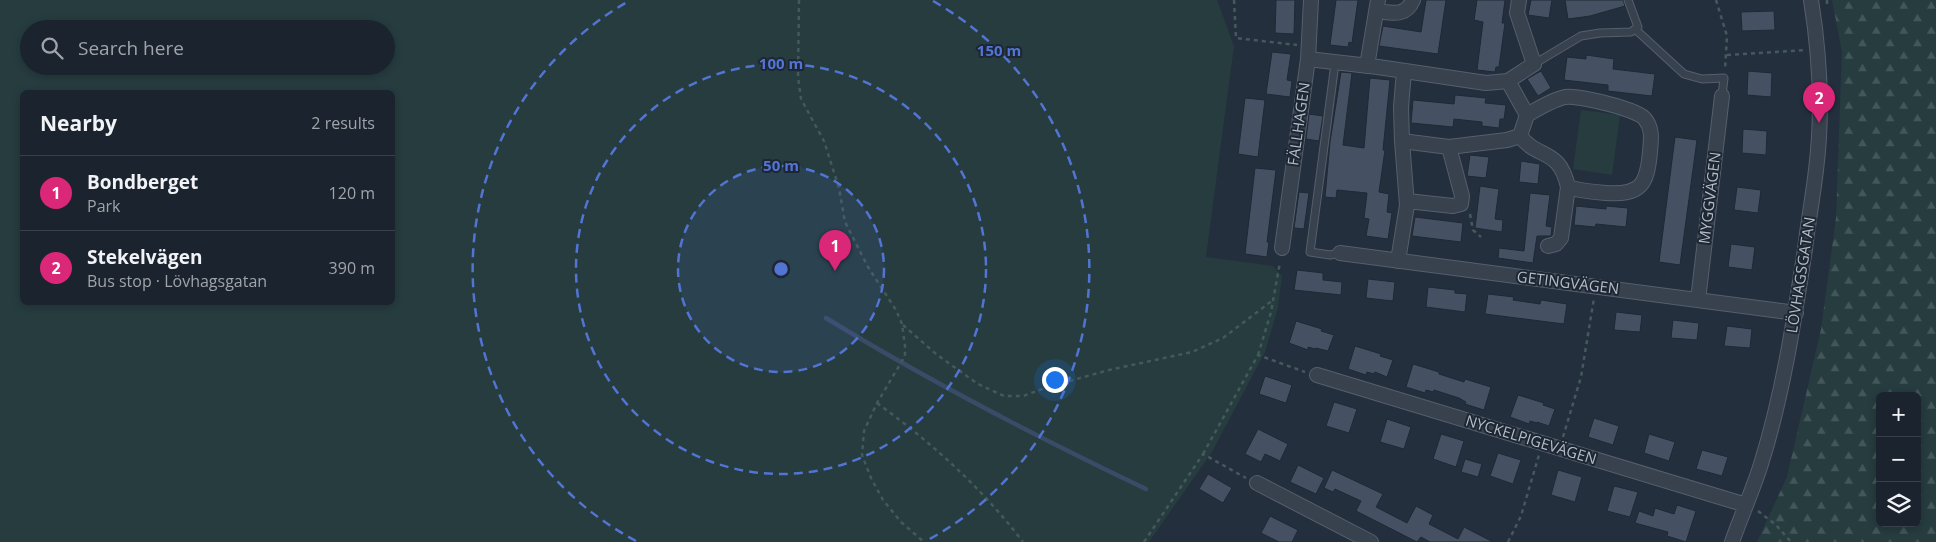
<!DOCTYPE html>
<html lang="en">
<head>
<meta charset="utf-8">
<style>
	body { margin:0; font-family:"Open Sans",sans-serif; background:#242b36; color:#f1f3f6 }
	.controls { position:absolute; right:15px; bottom:15px; display:grid; overflow:hidden; border-radius:8px; box-shadow:0 2px 8px #0003 }
	.controls button { width:45px; height:45px; display:grid; place-items:center; padding:0; border:0; border-bottom:1px solid #39404a; background:#1b232e; color:#f1f3f6; font:25px sans-serif }
	.you { position:absolute; left:1054px; top:379px; width:18px; height:18px; margin:-12px; border:4px solid #fff; border-radius:50%; background:#1a73e8; box-shadow:0 0 0 8px #1a73e833 }
	.badge { display:grid; place-items:center; width:32px; height:32px; border-radius:50%; background:#db2777; color:#fff; font-size:16px; font-weight:700 }
	.pin { position:absolute; translate:-50% -41px; filter:drop-shadow(0 1px 2px #0008) }
	.pin::after { content:''; position:absolute; top:26px; width:18px; height:15px; background:inherit; clip-path:polygon(0 0,100% 0,50% 100%) }
	.list { margin:0; padding:0; list-style:none }
	h2 { display:flex; justify-content:space-between; align-items:center; height:65px; margin:0; padding:0 20px; font-size:21px }
	h2 small { font-size:16px; font-weight:400; color:#a0a4aa }
	.list li { display:grid; grid-template-columns:32px 1fr auto; gap:15px; align-items:center; box-sizing:border-box; height:75px; padding:0 20px; border-top:1px solid #39404a }
	.list b { display:block; font-size:19px; white-space:nowrap }
	.list p { margin:0; font-size:16px; white-space:nowrap; color:#a0a4aa }
	.list em { font-size:16px; font-style:normal; color:#a0a4aa }
	.icon { flex:none; width:28px; height:28px; fill:none; stroke:currentColor; stroke-width:2; stroke-linecap:round; stroke-linejoin:round }
	.map { position:relative; flex:none; width:1936px; height:542px; overflow:hidden }
	.search { position:absolute; background:#1b232e; box-shadow:0 2px 8px #0003; left:20px; top:20px; width:375px; height:55px; display:flex; align-items:center; gap:12px; box-sizing:border-box; padding:0 18px; border-radius:28px; color:#a0a4aa; font-size:19px }
	.panel { position:absolute; background:#1b232e; box-shadow:0 2px 8px #0003; left:20px; top:90px; width:375px; height:215px; border-radius:8px }
	.map>svg:first-child { display:block }
	.forest { fill:url(#forest-firs); fill-rule:evenodd }
	.park { fill:#263c3f; fill-rule:evenodd }
	.lines { fill:none; stroke-linecap:round; stroke-linejoin:round }
	.stream { stroke:#394c67; stroke-width:4.5 }
	.building { fill:#455162; stroke:#1f2835 }
	.lane-casing { stroke:#565f6c; stroke-width:9 }
	.street-casing { stroke:#565f6c; stroke-width:16 }
	.path { stroke:#44595c; stroke-width:2.5; stroke-dasharray:4 4; stroke-linecap:butt }
	.lane { stroke:#38414e; stroke-width:7 }
	.street { stroke:#38414e; stroke-width:14 }
	.ring { fill:none; stroke:#5274d3; stroke-width:2.5; stroke-dasharray:9 6 }
	.labels { text-anchor:middle; stroke-width:4; stroke-linejoin:round; paint-order:stroke }
	.street-label { font-size:15px; fill:#b4bcc9; stroke:#1d2633 }
	.centre { fill:#5274d3; stroke:#1d2633; stroke-width:2.5 }
	.ring-label { font-size:15px; text-anchor:middle; font-weight:bold; fill:#5274d3; stroke:#1d2633; stroke-width:4; stroke-linejoin:round; paint-order:stroke }
</style>
</head>
<body>
<div class="map">
<svg width="1936" height="542" viewBox="0 0 1936 542">
	<defs>
		<pattern id="forest-firs" width="22" height="20" patternUnits="userSpaceOnUse" patternTransform="scale(1.25)"><rect width="22" height="20" fill="#263c3f"/><path d="M5 1l3.5 6h-7zM16 11l3.5 6h-7z" fill="#435659"/></pattern>
	</defs>
	<rect width="100%" height="100%" fill="#242f3e"/>
	<path class="forest" d="M1832,0H1936V542H1757L1787,477L1821,329L1836,218L1842,52ZM1880,396H1917V523H1880Z"/>
	<path class="park" d="M0,0H1217L1234,46L1206,257L1273,266L1282,276L1278,308L1265,352L1212,452L1149,542H0ZM29,29H386V66H29ZM392,92V302H22V92Z
		M1581,110L1620,115L1612,175L1573,169Z"/>
	<g class="lines">
		<path class="stream" d="M826,318C929,381 1037,437 1146,489"/>
	</g>
	<path class="building" d="M1276,0H1295L1294,34L1275,33Z
		M1336,0H1358L1352,43L1349,42L1348,47L1330,45Z
		M1426,0H1446L1438,54L1379,46L1383,26L1421,32Z
		M1477,0H1505L1502,23H1505L1499,67H1496L1495,72L1477,70L1483,22L1474,20Z
		M1531,0H1552L1549,18L1528,15Z
		M1565,0H1623L1625,6L1590,16L1568,19Z
		M1774,11L1775,30L1742,31L1741,12Z
		M1272,52L1291,54L1287,80L1292,81L1290,97L1266,94Z
		M1586,55L1614,59L1613,69L1655,74L1652,96L1608,91V85L1564,80L1567,57L1586,59Z
		M1541,71L1551,88L1538,96L1527,79Z
		M1748,71L1772,73L1771,97L1747,95Z
		M1341,72L1352,73L1343,145L1364,148L1370,78L1390,80L1383,150H1385L1379,192L1389,194L1387,212L1392,213L1388,239L1366,236L1369,219L1364,218L1367,193L1337,190L1336,198L1325,197L1330,142Z
		M1455,95L1486,98L1485,103L1506,105L1504,119H1500L1499,128L1482,126V122L1454,119L1453,127L1411,123L1413,100L1454,104Z
		M1245,98L1265,100L1258,157L1238,154Z
		M1309,114L1323,116L1319,141L1306,139Z
		M1743,129L1767,131L1766,155L1742,153Z
		M1675,137L1697,140L1680,265L1659,262Z
		M1470,155L1489,157L1486,178L1467,176Z
		M1521,161L1540,164L1538,184L1519,182Z
		M1255,168L1276,170L1267,242H1269L1267,257L1245,254Z
		M1480,186L1499,189L1495,219L1503,220L1502,232L1475,228Z
		M1737,187L1761,190L1758,213L1734,210Z
		M1299,192L1309,193L1304,229L1294,228Z
		M1530,193L1550,195L1546,226L1552,227L1551,236H1537L1533,263L1498,258L1499,248L1524,251Z
		M1576,206L1606,209V206L1628,208L1626,227L1596,224L1595,227L1574,225Z
		M1415,217L1463,223L1461,242L1412,236Z
		M1731,244L1755,247L1752,270L1728,267Z
		M1297,270L1323,273V280L1342,282L1341,295L1294,290Z
		M1368,279L1395,282L1393,301L1366,298Z
		M1428,287L1455,290V293L1467,294L1465,312L1426,307Z
		M1488,294L1514,297L1513,300L1540,304L1541,300L1567,304L1564,324L1485,314Z
		M1616,312L1642,315L1640,332L1614,330Z
		M1673,320L1699,323L1697,340L1671,338Z
		M1296,321L1322,329L1321,331L1334,335L1328,351L1316,348L1315,349L1308,347V350L1289,343Z
		M1727,326L1752,329L1750,348L1724,346Z
		M1355,346L1381,354L1380,356L1393,360L1387,377L1375,372L1374,374L1367,372L1366,375L1348,369Z
		M1413,364L1439,372V374L1464,382L1465,379L1491,387L1484,410L1465,404L1466,402L1459,398L1434,390L1433,392L1426,390L1425,393L1406,387Z
		M1265,376L1292,385L1286,403L1259,394Z
		M1518,395L1544,403L1543,405L1555,409L1549,426L1537,422V423L1530,421L1529,424L1510,417Z
		M1334,402L1357,409L1349,433L1326,426Z
		M1594,418L1619,426L1613,445L1588,437Z
		M1387,419L1411,427L1404,449L1380,442Z
		M1258,429L1288,444L1280,461L1265,454L1261,462L1245,454Z
		M1441,434L1464,441L1456,467L1433,459Z
		M1649,434L1675,442L1669,461L1644,453Z
		M1702,450L1728,457L1722,476L1696,469Z
		M1498,453L1521,460L1513,484L1490,476Z
		M1465,459L1482,464L1478,477L1461,472Z
		M1298,465L1324,478L1316,494L1290,482Z
		M1332,470L1383,494L1376,507L1407,523L1416,506L1433,515L1429,524L1458,539L1464,527L1493,542H1430L1421,537L1417,542L1356,511L1361,501L1335,489L1333,492L1324,488Z
		M1558,470L1582,477L1575,502L1551,495Z
		M1208,474L1232,488L1223,503L1199,489Z
		M1614,486L1638,492L1630,517L1607,511Z
		M1677,505L1696,511L1686,542L1667,536L1668,532L1635,523L1639,511L1653,516L1655,508L1674,514Z
		M1270,516L1298,530L1292,542H1279L1261,533Z"/>
	<g class="lines">
		<defs>
			<path id="lane" d="M1635,29L1684,74L1702,79L1724,78L1722,96
				M1534,64L1581,36L1600,33L1631,32L1638,27L1628,0
				M1334,71L1310,252L1330,255L1340,253"/>
			<path id="street" d="M1377,11C1392,13 1406,17 1413,0
				M1308,59L1378,67L1486,83L1508,81L1527,115
				M1367,66L1378,0
				M1508,81L1534,64L1517,13L1519,0
				M1402,141L1401,107L1404,71
				M1407,201L1453,206L1461,204L1462,196L1449,147
				M1548,246L1556,244L1561,238L1568,187C1580,191 1593,192 1606,193C1641,195 1647,185 1650,152C1651,140 1653,129 1645,119C1638,109 1577,95 1565,97C1552,100 1539,108 1527,115L1520,136C1538,160 1559,147 1568,187
				M1282,248L1308,59L1311,0
				M1340,253L1796,313
				M1398,261L1407,205L1402,141L1449,147L1507,140L1520,136
				M1698,300L1722,96
				M1317,375L1746,505
				M1257,483L1371,542
				M1732,542C1741,516 1753,490 1761,464C1783,394 1794,321 1805,249C1808,223 1813,196 1816,170C1823,114 1820,56 1811,0"/>
		</defs>
		<use href="#lane" class="lane-casing"/>
		<use href="#street" class="street-casing"/>
		<path class="path" d="M799,0L798,77L801,99L824,141L839,188L845,222L868,267L896,310L902,324L905,346V356L877,403L864,431L862,455L871,478L883,500L901,522L924,542
			M1234,0L1236,38L1297,45
			M1716,0L1727,36L1725,69
			M1827,0V8
			M1727,55L1805,50
			M1470,214L1473,230L1481,237
			M903,325L936,354L978,384L1004,396H1023L1048,387L1109,370L1192,352L1223,338L1273,300
			M1258,355L1271,312L1280,262
			M877,403C932,443 982,488 1023,542
			M1563,437L1581,377L1594,298
			M1203,454L1258,355L1305,372
			M1758,511L1776,525L1791,542
			M1144,542L1203,454L1246,478
			M1508,542L1521,516L1539,455"/>
		<use href="#lane" class="lane"/>
		<use href="#street" class="street"/>
	</g>
	<circle cx="781" cy="269" r="103" fill="#5274d3" fill-opacity=".12"/>
	<g class="ring">
		<circle cx="781" cy="269" r="103"/>
		<circle cx="781" cy="269" r="205"/>
		<path d="M636 541A308 308 0 0 1 629 1M933 1A308 308 0 0 1 926 541"/>
	</g>
	<g class="labels">
		<g class="street-label">
			<text transform="translate(1299 124) rotate(-82)" y="5">FÄLLHAGEN</text>
			<text transform="translate(1710 198) rotate(-83)" y="5">MYGGVÄGEN</text>
			<text transform="translate(1801 275) rotate(-81)" y="5">LÖVHAGSGATAN</text>
			<text transform="translate(1568 283) rotate(7)" y="5">GETINGVÄGEN</text>
			<text transform="translate(1531 440) rotate(17)" y="5">NYCKELPIGEVÄGEN</text>
		</g>
	</g>
	<circle cx="781" cy="269" r="8" class="centre"/>
	<g class="ring-label">
		<text x="999" y="56">150 m</text>
		<text x="781" y="69">100 m</text>
		<text x="781" y="171">50 m</text>
	</g>
</svg>
<div class="controls">
<button>+</button>
<button>−</button>
<button><svg class="icon" aria-label="layers" viewBox="0 0 24 24"><path d="M12 4l9 5-9 5-9-5zM3 14l9 5 9-5"/></svg></button>
</div>
<div class="you"></div>
<div class="pin badge" style="left:835px;top:271px">1</div>
<div class="pin badge" style="left:1819px;top:123px">2</div>
<div class="search"><svg class="icon" aria-label="search" viewBox="0 0 24 24"><circle cx="10" cy="10" r="6"/><path d="M15 15l6 6"/></svg>Search here</div>
<section class="panel">
<h2>Nearby<small>2 results</small></h2>
<ul class="list">
<li><span class="badge">1</span><div><b>Bondberget</b><p>Park</p></div><em>120 m</em></li>
<li><span class="badge">2</span><div><b>Stekelvägen</b><p>Bus stop · Lövhagsgatan</p></div><em>390 m</em></li>
</ul>
</section>
</div>
</body>
</html>
